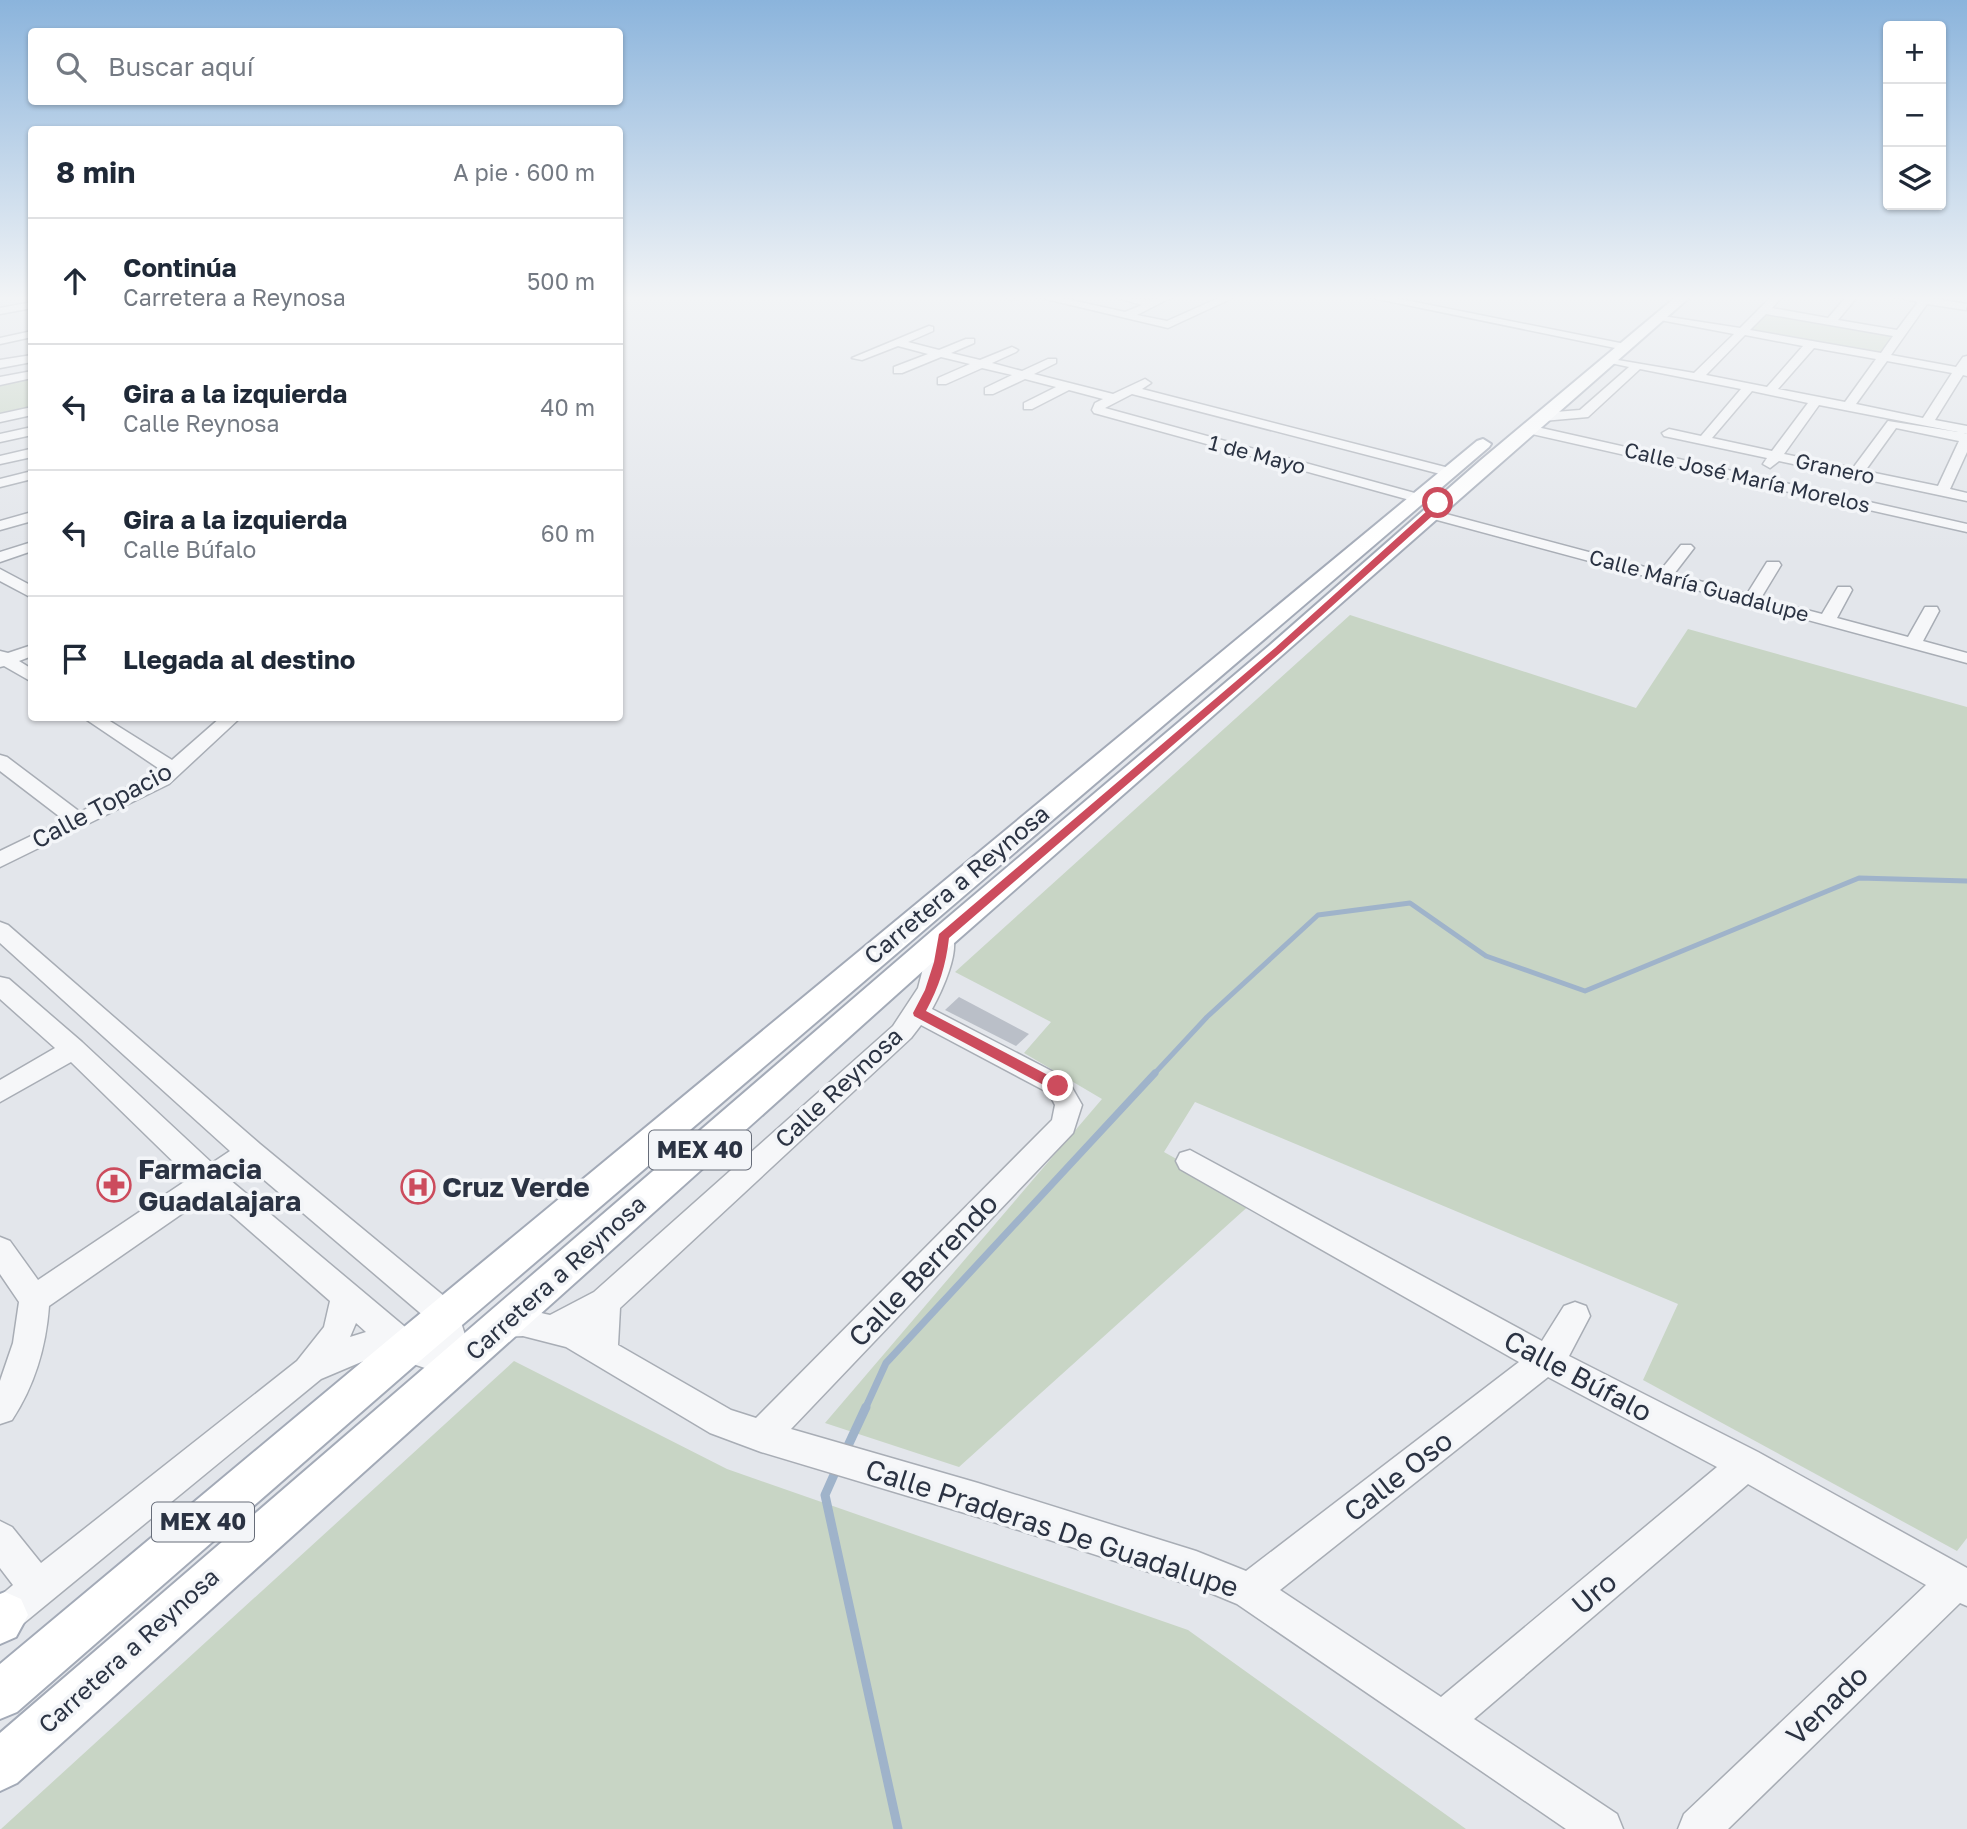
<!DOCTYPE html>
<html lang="es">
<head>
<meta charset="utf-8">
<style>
	body { margin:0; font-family:"Golos Text",sans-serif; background:#f6f6f7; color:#1f2937 }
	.controls { position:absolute; right:21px; top:21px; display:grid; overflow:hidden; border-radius:7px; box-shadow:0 2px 5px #0004 }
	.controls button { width:63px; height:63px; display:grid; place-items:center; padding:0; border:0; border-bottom:2px solid #e0e1e3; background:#fff; color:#1f2937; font:35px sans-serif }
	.stop { position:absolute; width:21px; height:21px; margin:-16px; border:5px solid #cc4c5d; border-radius:50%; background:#fff }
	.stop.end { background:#cc4c5d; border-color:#fff; box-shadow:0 2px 7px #0008 }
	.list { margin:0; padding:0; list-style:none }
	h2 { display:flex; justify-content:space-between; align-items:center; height:91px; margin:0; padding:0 28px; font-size:30px }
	h2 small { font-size:23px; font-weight:400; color:#747a83 }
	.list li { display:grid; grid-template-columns:46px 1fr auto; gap:21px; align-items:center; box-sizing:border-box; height:126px; padding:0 28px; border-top:2px solid #e0e1e3 }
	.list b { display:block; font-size:26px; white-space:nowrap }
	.list p { margin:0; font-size:23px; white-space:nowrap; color:#747a83 }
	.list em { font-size:23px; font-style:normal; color:#747a83 }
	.icon { flex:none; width:38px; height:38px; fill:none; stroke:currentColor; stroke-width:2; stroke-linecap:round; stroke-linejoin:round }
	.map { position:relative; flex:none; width:1967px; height:1829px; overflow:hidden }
	.search { position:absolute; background:#fff; box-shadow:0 2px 5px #0004; left:28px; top:28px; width:595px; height:77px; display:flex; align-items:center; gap:18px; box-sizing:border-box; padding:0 24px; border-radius:7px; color:#747a83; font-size:26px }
	.panel { position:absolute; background:#fff; box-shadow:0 2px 5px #0004; left:28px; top:126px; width:595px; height:595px; border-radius:7px }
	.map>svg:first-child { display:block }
	.green { fill:#c8d5c5 }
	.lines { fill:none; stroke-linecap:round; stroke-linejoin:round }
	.stream-far2 { stroke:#9fb3ca; stroke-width:5 }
	.stream-far1 { stroke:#9fb3ca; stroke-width:7 }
	.stream { stroke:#9fb3ca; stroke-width:9 }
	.building { fill:#babfc8 }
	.minor-casing { stroke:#a8adb5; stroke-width:3 }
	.major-casing { stroke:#a3aab7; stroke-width:4 }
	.minor { fill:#f6f7f9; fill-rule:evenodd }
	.major { fill:#fff; fill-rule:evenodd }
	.route { fill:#cc4c5d }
	.labels { text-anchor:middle; stroke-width:7; stroke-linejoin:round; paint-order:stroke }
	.far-street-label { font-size:21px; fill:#2b3343; stroke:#f3f5f8 }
	.shield { fill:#f3f5f8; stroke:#676d79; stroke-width:2 }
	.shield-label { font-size:23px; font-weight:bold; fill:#2b3343 }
	.street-label { font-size:24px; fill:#2b3343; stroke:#f3f5f8 }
	.near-poi-label { font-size:28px; font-weight:bold; fill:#2b3343; stroke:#f3f5f8; text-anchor:start }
	.near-street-label { font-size:28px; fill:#2b3343; stroke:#f3f5f8 }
</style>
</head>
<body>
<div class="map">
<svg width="1967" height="1829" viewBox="0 0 1967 1829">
	<rect width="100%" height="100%" fill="#e3e6eb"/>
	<path class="green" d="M1764,310L1900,334L1886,357L1743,332Z
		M31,376V409L0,416V383Z
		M1350,615L1636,708L1688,629L1967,707V1538L1957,1551L1643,1380L1678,1304L1195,1102L1164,1152L1253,1202L959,1467L825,1423L1102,1099L1024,1053L1051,1022L955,972Z
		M514,1361L727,1469L1188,1630L1466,1829H1Z"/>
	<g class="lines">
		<path class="stream-far2" d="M1154,1074L1207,1017L1318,915L1410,903L1486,956L1585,991L1859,878L1967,881"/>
		<path class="stream-far1" d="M865,1409L886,1363L1155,1073"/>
		<path class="stream" d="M846,1450L866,1407
			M837,1468L825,1495L898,1829"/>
	</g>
	<path class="building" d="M959,997L1029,1034L1016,1046L945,1010Z"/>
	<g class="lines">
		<defs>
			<path id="minor" d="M1018,296L1012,300L1007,297V296Z
				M1033,296H1053L1125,312L1142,305L1111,296C1121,296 1145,301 1151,300C1159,299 1165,296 1174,296L1137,315L1167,321L1223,296H1237L1168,328Z
				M1363,296H1385L1625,344L1631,347L1625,350Z
				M1772,296H1783L1772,308L1828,318L1847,296H1858L1838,320L1897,330L1918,302L1892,296H1918L1967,304L1966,310L1927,304L1891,355L1956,367L1963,357L1967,356V376L1963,375L1935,420L1967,426V434L1964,433L1967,434V452L1950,489L1967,493V501L1779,461L1770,468L1763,464L1767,458L1664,436L1662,433L1669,429L1701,436L1741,389L1640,369L1588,417L1543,421L1537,417L1543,413L1580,410L1629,367L1606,362V358L1694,373L1734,334L1660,320L1656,319V315L1740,328ZM1766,314L1893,336L1881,353L1750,330ZM1745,335L1803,346L1767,387L1706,375ZM1814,348L1876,359L1845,402L1778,389ZM1887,361L1952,373L1923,418L1856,404ZM1752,391L1808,403L1772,451L1712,438ZM1819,405L1958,432L1888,421L1853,468L1784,454ZM1896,428L1959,441L1938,486L1865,471Z
				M32,302V308L0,314V308Z
				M929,326L933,327V331L908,342L939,350L966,339H974V343L951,353L980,360L1012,347L1018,350L1016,352L992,363L1022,371L1048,359H1056V363L1034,374L1113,394L1145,379L1151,383L1142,389L1453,469L1455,472L1448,476L1132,394L1105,408L1422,495L1424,498L1422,501L1417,502L1094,413L1092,410L1095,403L1103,399L1069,390L1032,409H1024V403L1056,387L1025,379L993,394H985V388L1012,375L982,368L946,384H938V378L970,364L941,357L902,373H894V367L928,354L898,346L862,360L852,358Z
				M32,331V337L0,344V338Z
				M32,355V362L0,368V360Z
				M32,371V378L0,385V377Z
				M32,407V415L0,422V414Z
				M1528,425L1967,524V532L1523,432L1522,429Z
				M32,427V435L0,442V434Z
				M30,449L32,457L0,464V456Z
				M32,471V479L0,487V479Z
				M1431,510L1660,571L1681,545H1691L1694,548L1674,574L1747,594L1767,562H1779L1781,565L1761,598L1822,614L1838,587H1850L1852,590L1837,618L1908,637L1925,607H1937L1939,611L1923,641L1967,653V663L1426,517L1424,514Z
				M32,512V521L0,530V521Z
				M32,542V551L0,562V552Z
				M0,569L32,586V598L0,581Z
				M32,645V656L19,661L32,669V682L4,666L0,667V651L8,653Z
				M84,718H105L172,760L220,718H240L169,784L0,867V851L64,820L0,771V755L7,757L80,812L161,770Z
				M0,922L8,925L260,1144L456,1306L474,1364L469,1374L458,1379L407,1362L366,1360L321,1379L13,1632L0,1637V1596L13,1585L0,1568V1521L12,1527L41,1563L297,1361L324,1327L330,1301L209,1195L49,1306C46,1347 35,1385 12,1420L0,1424V1381L13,1343L19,1302L0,1274V1237L10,1241L38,1280L190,1178L71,1062L0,1102V1080L55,1048L0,999V977L9,979L82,1042L212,1163L230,1151L0,943ZM249,1167L432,1323L437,1343L417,1337L230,1180ZM356,1323L366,1332L350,1337Z
				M943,929L951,932C962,949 941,993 932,1009L1067,1079L1082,1105L1073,1133L791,1429L978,1483L1196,1551L1246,1571L1519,1362L1180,1169L1176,1161L1180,1153L1190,1150L1542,1341L1564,1306L1575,1302L1586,1306L1590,1316L1569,1356L1758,1452L1967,1568V1606L1960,1603L1728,1829H1678L1684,1814L1926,1585L1748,1484L1474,1719L1617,1814L1623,1829H1566L1237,1604L1196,1587L978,1517L761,1452L710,1433L566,1347L523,1336L503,1337L492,1333L488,1323L492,1313C513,1306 529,1310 550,1315L594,1292L893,1026L918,988L931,937L935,932ZM921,1025L1049,1093L1055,1105L1052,1120L756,1418L731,1410L618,1345L620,1308L911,1038ZM1548,1377L1717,1467L1441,1697L1280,1590Z"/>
			<path id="major" d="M1677,296H1691L953,944L17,1783L0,1791V1733L933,930L1270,645L1481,460Z
				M1483,439L1491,444L1489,447L421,1360L17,1712L0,1719V1664L393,1336L1477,441Z
				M5,1592L21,1599L28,1615L16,1637L0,1644V1594Z"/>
		</defs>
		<use href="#minor" class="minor-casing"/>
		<use href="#major" class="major-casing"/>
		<use href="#minor" class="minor"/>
		<use href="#major" class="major"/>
	</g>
	<linearGradient id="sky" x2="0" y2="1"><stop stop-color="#8bb4dc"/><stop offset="0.54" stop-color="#f2f4f6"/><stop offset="1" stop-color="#f2f4f6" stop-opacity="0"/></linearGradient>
	<rect width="1967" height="552" fill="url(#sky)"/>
	<path class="route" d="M1438,501L1441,503V508L1281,652L949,938C946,965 939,987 926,1011L1063,1083V1090H1053L914,1016L913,1013L925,990L934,962L939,934L1275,648Z"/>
	<defs>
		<symbol id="pharmacy-ring" viewBox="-11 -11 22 22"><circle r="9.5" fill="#f3f5f8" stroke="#cc4c5d" stroke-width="1.5"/><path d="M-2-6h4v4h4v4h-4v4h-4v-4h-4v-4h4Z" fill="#cc4c5d"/></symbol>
		<symbol id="hospital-ring" viewBox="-11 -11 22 22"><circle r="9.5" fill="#f3f5f8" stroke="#cc4c5d" stroke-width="1.5"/><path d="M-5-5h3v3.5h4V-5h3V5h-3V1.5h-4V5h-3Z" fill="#cc4c5d"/></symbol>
	</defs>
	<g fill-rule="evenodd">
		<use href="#pharmacy-ring" x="95" y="1166" width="38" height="38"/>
		<use href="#hospital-ring" x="399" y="1168" width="38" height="38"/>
	</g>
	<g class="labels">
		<g class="far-street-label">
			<text transform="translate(1257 455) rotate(15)" y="7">1 de Mayo</text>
			<text transform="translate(1835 469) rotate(12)" y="7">Granero</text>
			<text transform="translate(1747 478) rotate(13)" y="7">Calle José María Morelos</text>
			<text transform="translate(1699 586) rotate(15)" y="7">Calle María Guadalupe</text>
		</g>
		<g class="shield">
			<rect x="649" y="1130.5" width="102" height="39" rx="5"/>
			<rect x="152" y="1502.5" width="102" height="39" rx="5"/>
		</g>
		<g class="shield-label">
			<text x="700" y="1158">MEX 40</text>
			<text x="203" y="1530">MEX 40</text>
		</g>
		<g class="street-label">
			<text transform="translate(102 806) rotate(-28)" y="8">Calle Topacio</text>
			<text transform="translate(957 885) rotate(-40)" y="8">Carretera a Reynosa</text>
			<text transform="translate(839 1088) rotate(-43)" y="8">Calle Reynosa</text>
			<text transform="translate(556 1278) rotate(-42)" y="8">Carretera a Reynosa</text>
			<text transform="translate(129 1651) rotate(-42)" y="8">Carretera a Reynosa</text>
		</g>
		<g class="near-poi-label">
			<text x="138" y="1179">Farmacia<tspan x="138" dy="32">Guadalajara</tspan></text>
			<text x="442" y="1197">Cruz Verde</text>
		</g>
		<g class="near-street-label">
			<text transform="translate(923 1270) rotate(-46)" y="10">Calle Berrendo</text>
			<text transform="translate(1578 1376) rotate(28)" y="10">Calle Búfalo</text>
			<text transform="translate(1398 1476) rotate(-38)" y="10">Calle Oso</text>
			<text transform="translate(1052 1528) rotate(18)" y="10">Calle Praderas De Guadalupe</text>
			<text transform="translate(1594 1593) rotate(-40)" y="10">Uro</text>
			<text transform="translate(1827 1705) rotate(-44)" y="10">Venado</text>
		</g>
	</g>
</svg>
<div class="controls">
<button>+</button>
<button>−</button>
<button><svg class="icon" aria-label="layers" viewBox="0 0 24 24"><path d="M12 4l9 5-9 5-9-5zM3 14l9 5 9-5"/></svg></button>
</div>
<div class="stop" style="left:1438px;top:503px"></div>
<div class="stop end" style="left:1058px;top:1086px"></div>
<div class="search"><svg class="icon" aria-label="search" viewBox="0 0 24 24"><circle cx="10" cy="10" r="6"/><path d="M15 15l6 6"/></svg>Buscar aquí</div>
<section class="panel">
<h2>8 min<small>A pie · 600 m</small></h2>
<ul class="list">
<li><svg class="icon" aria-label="ahead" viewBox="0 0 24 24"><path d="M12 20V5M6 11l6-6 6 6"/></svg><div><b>Continúa</b><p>Carretera a Reynosa</p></div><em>500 m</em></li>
<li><svg class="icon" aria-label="left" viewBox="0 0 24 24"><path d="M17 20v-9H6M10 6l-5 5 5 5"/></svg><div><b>Gira a la izquierda</b><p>Calle Reynosa</p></div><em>40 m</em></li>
<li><svg class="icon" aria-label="left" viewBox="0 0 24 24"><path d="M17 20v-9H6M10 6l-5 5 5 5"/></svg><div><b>Gira a la izquierda</b><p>Calle Búfalo</p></div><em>60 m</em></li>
<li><svg class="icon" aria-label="arrive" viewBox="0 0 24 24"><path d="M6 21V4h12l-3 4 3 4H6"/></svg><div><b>Llegada al destino</b></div></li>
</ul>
</section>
</div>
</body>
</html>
